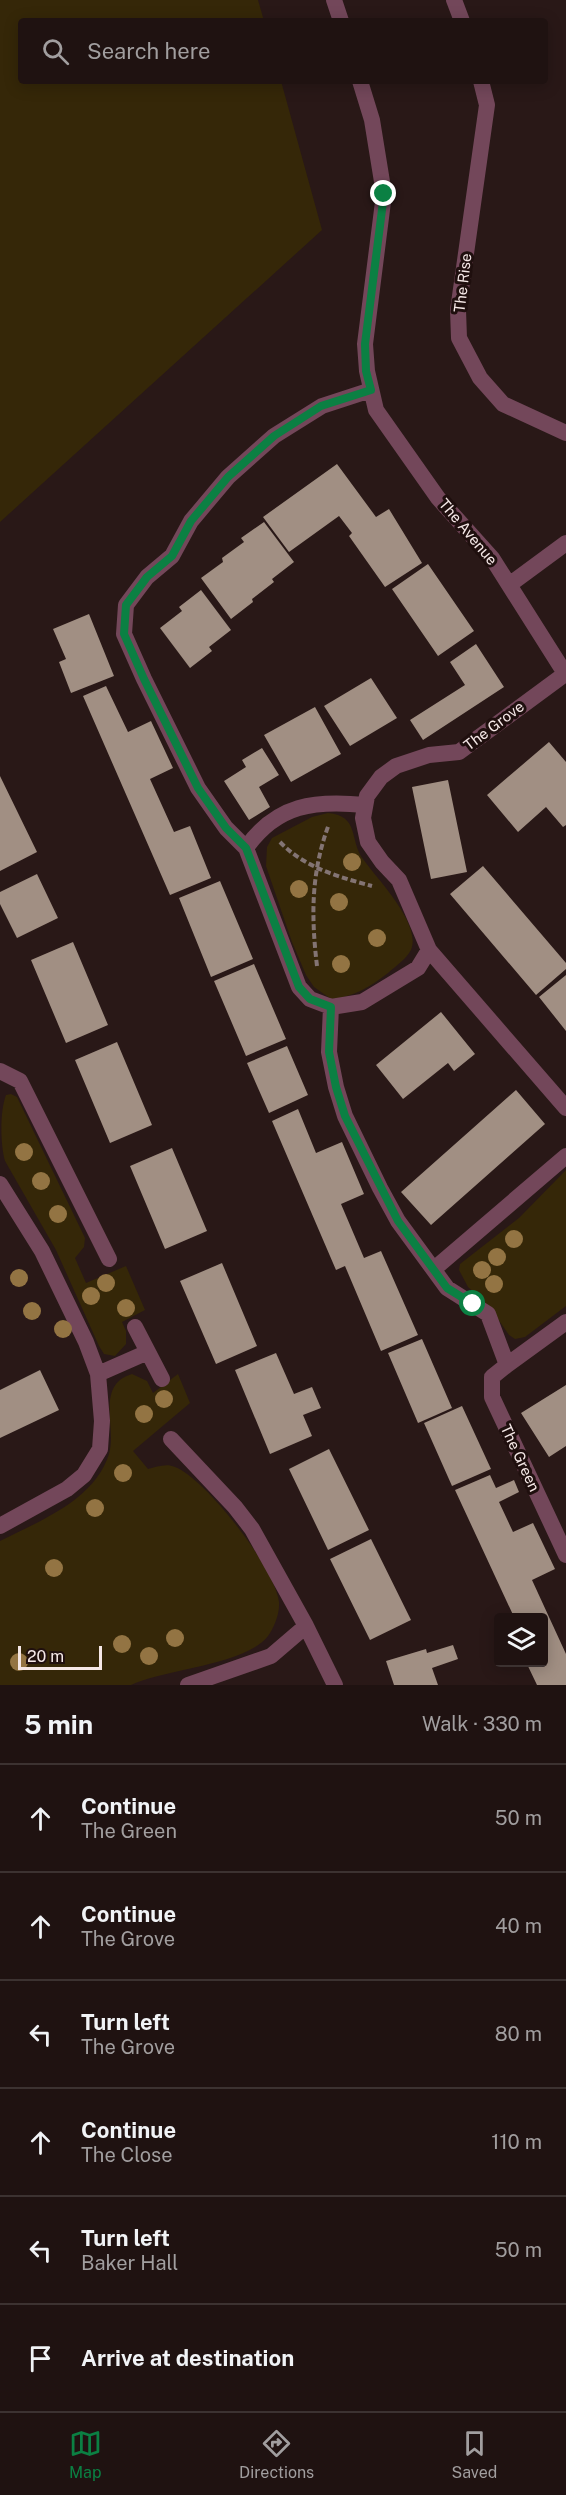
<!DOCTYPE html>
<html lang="en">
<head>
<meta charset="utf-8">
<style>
	body { margin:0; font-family:"Public Sans",sans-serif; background:#271b1a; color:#f1f3f6 }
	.controls { position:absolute; right:18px; bottom:18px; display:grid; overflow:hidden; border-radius:6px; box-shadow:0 3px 15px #0003 }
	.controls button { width:54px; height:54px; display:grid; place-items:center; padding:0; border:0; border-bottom:2px solid #3c3231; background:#1f1211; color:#f1f3f6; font:30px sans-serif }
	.scale { position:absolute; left:18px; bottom:15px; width:84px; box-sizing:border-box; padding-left:6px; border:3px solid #f5e8e7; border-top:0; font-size:16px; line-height:21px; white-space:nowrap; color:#f5e8e7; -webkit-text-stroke:4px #1f0f0e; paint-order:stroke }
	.stop { position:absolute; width:18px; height:18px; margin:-14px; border:4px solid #0b8043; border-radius:50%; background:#fff }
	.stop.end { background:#0b8043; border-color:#fff; box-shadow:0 2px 6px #0008 }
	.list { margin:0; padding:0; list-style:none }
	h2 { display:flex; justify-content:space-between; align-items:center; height:78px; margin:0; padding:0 24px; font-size:26px }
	h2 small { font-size:20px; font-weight:400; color:#a19e9f }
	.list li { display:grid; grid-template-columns:39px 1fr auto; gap:18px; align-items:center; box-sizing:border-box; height:108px; padding:0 24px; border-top:2px solid #3c3231 }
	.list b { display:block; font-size:22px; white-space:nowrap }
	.list p { margin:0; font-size:20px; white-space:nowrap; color:#a19e9f }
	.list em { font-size:20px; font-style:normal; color:#a19e9f }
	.icon { flex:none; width:33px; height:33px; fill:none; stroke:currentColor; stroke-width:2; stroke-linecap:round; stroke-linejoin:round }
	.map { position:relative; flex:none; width:566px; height:1685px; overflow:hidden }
	.search { position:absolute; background:#1f1211; box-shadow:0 3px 15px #0003; left:18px; right:18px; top:18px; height:66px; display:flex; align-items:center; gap:15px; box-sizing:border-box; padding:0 21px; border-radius:6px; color:#a19e9f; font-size:22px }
	.sheet { height:726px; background:#1f1211 }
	nav { display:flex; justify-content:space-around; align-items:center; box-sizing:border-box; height:84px; border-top:2px solid #3c3231; background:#1f1211; font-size:16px; color:#a19e9f }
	nav a { display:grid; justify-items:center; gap:3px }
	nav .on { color:#0b8043 }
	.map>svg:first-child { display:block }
	.green { fill:#352708 }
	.building { fill:#a18f83 }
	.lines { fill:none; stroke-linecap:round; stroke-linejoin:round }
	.path { stroke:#837473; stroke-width:4; stroke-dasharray:6 3; stroke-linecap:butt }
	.minor { stroke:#73475a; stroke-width:16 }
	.tree { fill:#937443 }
	.route { stroke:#0b8043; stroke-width:8 }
	.labels { text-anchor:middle; stroke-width:6; stroke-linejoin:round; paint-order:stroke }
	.street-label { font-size:15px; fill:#f5e8e7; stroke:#1f0f0e }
</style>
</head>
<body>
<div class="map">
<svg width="566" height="1685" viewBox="0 0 566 1685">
	<rect width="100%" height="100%" fill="#291817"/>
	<path class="green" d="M0,0H258L264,21H21V81H281L322,230L0,522Z
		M328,813C360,816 349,840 363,859C377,879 422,924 411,950C406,959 396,966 388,973C370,987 354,997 331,999L314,987L306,975L292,942L266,866L267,847L272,838L312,817Z
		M11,1094L17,1097L85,1238L84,1247L75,1258L86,1283L126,1266L145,1310L122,1322L126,1331V1344L115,1356L104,1354L99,1346L56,1250L5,1161C0,1143 0,1111 6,1095Z
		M566,1170V1306L525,1337L515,1339L509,1335L489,1306L468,1287L459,1270L460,1264L519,1218Z
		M132,1374L147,1381L153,1393L178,1374L190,1403L133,1451L148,1469C157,1467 166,1463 175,1467C206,1479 275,1568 279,1602C280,1613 274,1628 268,1636C246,1665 164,1669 131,1685H0V1541C39,1521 94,1501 109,1454C117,1427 95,1385 132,1374Z"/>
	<path class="building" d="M337,464L376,517L389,509L422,563L385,587L349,536L352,533L339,516L289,552L263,517Z
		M264,522L294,562L272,579L274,582L252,599L253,602L231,619L201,578L223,562L222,558L244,542L241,538Z
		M428,564L474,631L438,656L392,589Z
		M201,590L231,630L209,647L212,651L190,668L160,628L182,611L179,607Z
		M89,614L114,676L71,693L59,662L66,659L53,629Z
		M476,644L504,687L423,740L410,720L465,685L450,662Z
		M371,678L397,718L350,746L324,706Z
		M106,686L128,732L151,721L173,768L150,779L174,832L190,826L211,878L170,895L83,696Z
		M315,707L341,754L291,782L264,735Z
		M549,742L566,762V825L563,827L546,807L518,832L487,795Z
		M262,748L279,775L259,787L270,807L249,820L224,781L246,767L242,760Z
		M0,776L37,852L0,871Z
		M448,780L467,872L431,879L412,787Z
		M483,866L566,963V969L536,995L450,894Z
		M37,874L58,918L17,938L0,904V892Z
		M220,881L253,959L211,977L179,898Z
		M73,942L108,1025L66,1043L31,960Z
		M254,964L286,1039L246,1056L214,981Z
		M566,975V1031L539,997Z
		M441,1012L475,1054L454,1071L448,1063L403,1099L376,1065Z
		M117,1042L152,1125L110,1143L75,1060Z
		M287,1046L308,1095L269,1113L247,1063Z
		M516,1090L545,1124L431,1225L401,1192Z
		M298,1109L316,1153L342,1142L364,1194L341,1204L364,1258L381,1251L418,1335L381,1351L345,1266L336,1270L272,1121Z
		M172,1148L207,1231L165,1249L130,1166Z
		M222,1263L257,1346L216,1364L180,1281Z
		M422,1339L452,1408L418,1423L388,1353Z
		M276,1353L294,1394L312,1387L321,1408L303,1415L312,1436L270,1454L235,1370Z
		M40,1370L59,1410L0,1438V1390Z
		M566,1385V1446L549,1457L521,1413Z
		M462,1406L491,1469L452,1486L424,1423Z
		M329,1449L369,1530L328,1550L289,1469Z
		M490,1475L496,1488L514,1480L519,1492L499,1502L513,1532L533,1523L555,1569L532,1580L566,1654V1685H537L526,1662H544V1618L514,1617L455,1490Z
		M371,1539L411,1620L370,1640L330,1559Z
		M453,1645L458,1659L432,1668L438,1685H394L386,1661L426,1649L427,1653Z"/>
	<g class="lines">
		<path class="path" d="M280,842C305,868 339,877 372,886
			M317,966C311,916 311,872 329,824"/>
		<path class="minor" d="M334,0L341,21
			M454,0L462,21
			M360,81L372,120L384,194L365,344L367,371L376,410L438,498L492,558L566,675
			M481,81L487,105L458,310L459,338L480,378L503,404L566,433
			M509,585L566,543
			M565,674L459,752L429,755L396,766L381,777L367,796L363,818L368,842L382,862L399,880L429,950L566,1108
			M365,805C315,800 277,804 246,848L299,987L310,999L331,1007L362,1002L418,968L429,950
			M246,848L226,828L198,788L144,679L124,634L126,605L147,577L172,556L191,521L228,477L274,436L322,406L371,390
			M331,1007L329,1052L336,1087L345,1116L380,1188L398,1221L447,1288L488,1314L507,1365L492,1377V1397L566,1555
			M0,1071L20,1081L109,1259
			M0,1184L42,1251L86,1342L98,1374L102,1421L100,1449L84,1475L67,1489L0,1526
			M434,1269L566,1156
			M135,1327L162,1379
			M507,1365L566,1322
			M98,1374L148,1352
			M171,1439L235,1507L252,1529L306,1626L271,1656L188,1685
			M306,1626L335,1685"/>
	</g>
	<g class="tree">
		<circle cx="352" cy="862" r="9"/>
		<circle cx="299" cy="889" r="9"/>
		<circle cx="339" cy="902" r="9"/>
		<circle cx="377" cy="938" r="9"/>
		<circle cx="341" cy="964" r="9"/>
		<circle cx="24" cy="1152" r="9"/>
		<circle cx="41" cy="1181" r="9"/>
		<circle cx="58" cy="1214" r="9"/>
		<circle cx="514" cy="1239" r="9"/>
		<circle cx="497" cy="1257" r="9"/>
		<circle cx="482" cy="1270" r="9"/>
		<circle cx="19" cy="1278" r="9"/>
		<circle cx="106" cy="1283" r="9"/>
		<circle cx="494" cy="1284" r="9"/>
		<circle cx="91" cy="1296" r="9"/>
		<circle cx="126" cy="1308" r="9"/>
		<circle cx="32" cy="1311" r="9"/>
		<circle cx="63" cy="1329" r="9"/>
		<circle cx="164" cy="1399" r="9"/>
		<circle cx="144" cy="1414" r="9"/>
		<circle cx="123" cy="1473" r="9"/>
		<circle cx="95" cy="1508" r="9"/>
		<circle cx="54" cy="1568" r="9"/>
		<circle cx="175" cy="1638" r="9"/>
		<circle cx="122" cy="1644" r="9"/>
		<circle cx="149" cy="1656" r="9"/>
		<circle cx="19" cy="1662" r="9"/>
	</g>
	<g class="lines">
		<path class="route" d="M384,194L365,344L366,371L371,390L321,406L274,436L228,477L191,521L172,556L147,577L126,605L124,634L144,679L198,788L226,828L246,848L299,987L310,999L331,1007L329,1052L336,1087L345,1116L398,1221L447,1288L473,1304"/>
	</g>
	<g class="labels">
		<g class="street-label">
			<text transform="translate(463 283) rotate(-83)" y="5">The Rise</text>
			<text transform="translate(468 532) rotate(50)" y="5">The Avenue</text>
			<text transform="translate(494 726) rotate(-37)" y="5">The Grove</text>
			<text transform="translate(520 1458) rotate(65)" y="5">The Green</text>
		</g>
	</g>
</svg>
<div class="controls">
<button><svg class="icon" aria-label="layers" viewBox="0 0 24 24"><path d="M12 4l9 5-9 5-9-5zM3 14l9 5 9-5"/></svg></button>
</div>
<div class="scale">20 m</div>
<div class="stop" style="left:473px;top:1304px"></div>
<div class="stop end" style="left:384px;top:194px"></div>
<div class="search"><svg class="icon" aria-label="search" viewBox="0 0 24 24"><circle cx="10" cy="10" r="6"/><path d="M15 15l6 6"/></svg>Search here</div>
</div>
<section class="sheet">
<h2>5 min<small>Walk · 330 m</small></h2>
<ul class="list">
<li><svg class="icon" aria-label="ahead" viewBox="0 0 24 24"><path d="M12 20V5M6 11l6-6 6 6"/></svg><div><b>Continue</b><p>The Green</p></div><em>50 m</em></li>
<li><svg class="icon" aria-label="ahead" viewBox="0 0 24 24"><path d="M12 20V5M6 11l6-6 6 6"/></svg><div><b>Continue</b><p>The Grove</p></div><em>40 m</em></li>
<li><svg class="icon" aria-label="left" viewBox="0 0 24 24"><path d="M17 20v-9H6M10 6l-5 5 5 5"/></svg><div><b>Turn left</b><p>The Grove</p></div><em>80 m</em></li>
<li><svg class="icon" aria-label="ahead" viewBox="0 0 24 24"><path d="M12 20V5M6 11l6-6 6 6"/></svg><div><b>Continue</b><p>The Close</p></div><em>110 m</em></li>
<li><svg class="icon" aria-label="left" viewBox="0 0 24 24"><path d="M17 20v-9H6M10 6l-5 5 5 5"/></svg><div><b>Turn left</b><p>Baker Hall</p></div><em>50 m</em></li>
<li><svg class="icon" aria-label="arrive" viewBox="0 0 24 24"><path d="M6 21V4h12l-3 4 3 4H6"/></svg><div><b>Arrive at destination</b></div></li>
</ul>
</section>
<nav>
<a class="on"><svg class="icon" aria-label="map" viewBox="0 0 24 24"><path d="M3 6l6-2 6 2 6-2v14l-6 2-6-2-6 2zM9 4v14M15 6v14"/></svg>Map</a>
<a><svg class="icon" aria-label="directions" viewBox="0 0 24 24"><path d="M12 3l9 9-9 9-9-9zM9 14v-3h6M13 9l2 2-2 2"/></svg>Directions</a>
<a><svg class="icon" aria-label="saved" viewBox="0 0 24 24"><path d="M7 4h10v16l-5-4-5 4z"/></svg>Saved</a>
</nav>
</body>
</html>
